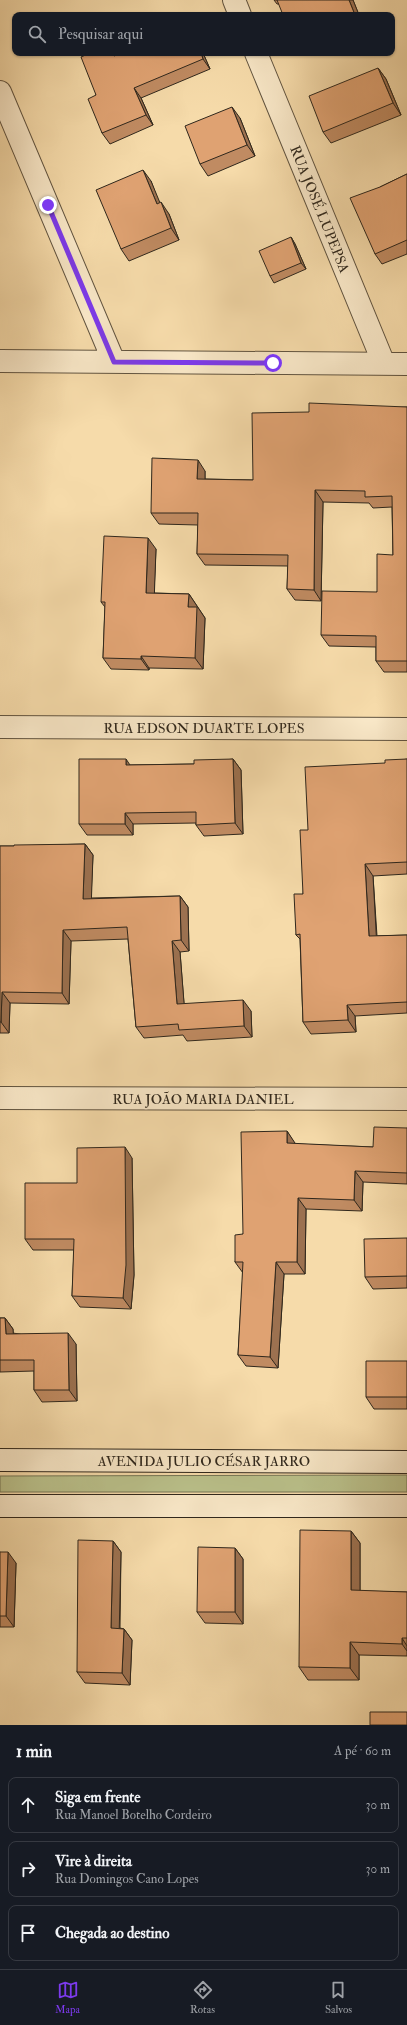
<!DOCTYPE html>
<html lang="pt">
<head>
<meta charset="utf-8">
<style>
	body { margin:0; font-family:"IM FELL Double Pica",serif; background:#20242c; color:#f1f3f6 }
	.stop { position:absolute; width:12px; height:12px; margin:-9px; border:3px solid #7c3aed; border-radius:50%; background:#fff }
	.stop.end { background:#7c3aed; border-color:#fff; box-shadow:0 1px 4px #0008 }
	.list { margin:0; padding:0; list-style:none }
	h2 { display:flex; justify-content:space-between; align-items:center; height:52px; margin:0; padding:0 16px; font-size:17px }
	h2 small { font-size:13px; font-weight:400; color:#9ea1a6 }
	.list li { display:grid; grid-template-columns:26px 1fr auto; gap:12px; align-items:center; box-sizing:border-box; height:56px; margin:0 8px 8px; padding:0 8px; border:1px solid #363941; border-radius:8px }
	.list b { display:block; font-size:15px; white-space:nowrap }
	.list p { margin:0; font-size:13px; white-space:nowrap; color:#9ea1a6 }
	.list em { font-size:13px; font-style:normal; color:#9ea1a6 }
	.icon { flex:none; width:22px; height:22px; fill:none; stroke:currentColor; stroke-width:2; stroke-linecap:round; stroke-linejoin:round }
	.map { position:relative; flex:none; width:407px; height:1725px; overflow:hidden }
	.search { position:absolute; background:#171b24; box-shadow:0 1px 3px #0004; left:12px; right:12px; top:12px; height:44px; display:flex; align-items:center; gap:10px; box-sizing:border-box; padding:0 14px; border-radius:8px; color:#9ea1a6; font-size:15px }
	.sheet { height:244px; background:#171b24 }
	nav { display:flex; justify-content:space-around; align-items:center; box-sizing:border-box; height:56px; border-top:1px solid #363941; background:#171b24; font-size:11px; color:#9ea1a6 }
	nav a { display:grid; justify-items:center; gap:2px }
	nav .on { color:#7c3aed }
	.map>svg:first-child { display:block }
	.grass { fill:#bac18b; stroke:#747454 }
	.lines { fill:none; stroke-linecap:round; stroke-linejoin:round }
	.street-casing { stroke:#615440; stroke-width:24 }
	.secondary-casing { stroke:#2f271c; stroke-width:24 }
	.street { stroke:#f9e8c8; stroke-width:22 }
	.secondary { stroke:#f9e8c8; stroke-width:22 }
	.wall { fill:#c08b62; stroke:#2f271c }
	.shaded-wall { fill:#9c7150; stroke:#2f271c }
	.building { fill:#dfa272; stroke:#2f271c }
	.route { stroke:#7c3aed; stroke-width:5 }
	.labels { text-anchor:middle; stroke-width:3; stroke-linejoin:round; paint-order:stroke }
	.street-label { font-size:14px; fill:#2f271c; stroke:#f9e8c8 }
</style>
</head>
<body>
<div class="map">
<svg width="407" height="1725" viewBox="0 0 407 1725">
	<rect width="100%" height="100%" fill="#f6dbaa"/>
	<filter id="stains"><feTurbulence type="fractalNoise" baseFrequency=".005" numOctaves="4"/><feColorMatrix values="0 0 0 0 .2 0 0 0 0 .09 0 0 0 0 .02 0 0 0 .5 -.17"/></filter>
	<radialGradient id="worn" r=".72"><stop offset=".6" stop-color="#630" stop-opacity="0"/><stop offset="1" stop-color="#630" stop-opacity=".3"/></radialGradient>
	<path class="grass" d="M407,1475V1492H0V1476Z"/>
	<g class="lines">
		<defs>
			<path id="street" d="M234,0L240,15
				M256,53L384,364
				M0,92L114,362
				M0,361L407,364
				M0,727L407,729
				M0,1098L407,1099"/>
			<path id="secondary" d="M0,1460L407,1462
				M0,1506H407"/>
		</defs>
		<use href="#street" class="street-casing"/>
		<use href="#secondary" class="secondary-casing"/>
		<use href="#street" class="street"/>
		<use href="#secondary" class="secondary"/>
	</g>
	<path class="wall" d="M274,0H353L359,15L278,4H277Z
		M90,53H115L117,55L122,53H203L210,69L141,98L153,125L110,144L102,133L96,95Z
		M378,68L386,79L401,115L331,143L323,132Z
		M240,118L255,156L208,176L200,164Z
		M407,174V254L382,264L375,254L380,187Z
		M151,181L159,203L169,214L179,240L129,261L121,249Z
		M291,237L295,244L306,269L274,283L270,276Z
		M407,407V672H384L376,661V647L329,646L321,635L377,592L393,555L392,507L373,508L369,503L323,502L321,601L295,600L287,589L288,566L205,565L197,554L198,525L159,524L151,513L205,471V479L253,480L309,412Z
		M156,549L154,593L189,594L205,618L203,669L149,668V670L111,669L103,658L105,607L101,602Z
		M233,759L241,770L243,834L204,836L196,825V823L133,824V835H87L79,824L130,765L194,764Z
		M407,759V874L373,876L377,936L407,935V1013L355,1016L356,1032L311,1034L303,1022L300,939L296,935L303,894L308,830L385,763Z
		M85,844L93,855L91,898L180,896L188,907L189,951L180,952L184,1004L251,1011L252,1037L187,1041L183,1035L144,1038L136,1027L128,939L71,941L69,1004L10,1003L9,1033H0V846H14Z
		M407,1128V1184L363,1182L362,1211L306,1209L305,1274H284L278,1368L246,1366L238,1355L243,1273L235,1262L243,1234L287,1131L295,1144L373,1147Z
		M132,1158L134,1275L131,1309L80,1307L72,1296L74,1250H33L25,1239L77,1183Z
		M407,1238V1288L373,1289L365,1277Z
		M0,1318H5L13,1329V1333L76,1344L77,1401L42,1402L34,1390V1371L0,1372Z
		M407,1361V1409H374L366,1397Z
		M351,1531L360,1543V1591L407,1592V1656L359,1655V1680H308L299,1667Z
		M113,1541L121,1552L120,1628L124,1629L132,1640L130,1685L85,1683L77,1672Z
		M235,1548L243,1559V1624L205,1623L197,1612Z
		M0,1552L16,1563L14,1627H0Z"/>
	<path class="shaded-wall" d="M349,0H353L359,15H355Z
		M113,53H115L117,56H114Z
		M201,53H203L210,69L203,59Z
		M378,68L386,79L401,115L393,103Z
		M134,88L141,98L153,125L146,115Z
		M232,107L240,118L255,156L247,145Z
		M143,170L151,181L165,215L157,204Z
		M161,202L169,214L179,240L171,228Z
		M291,237L295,244L306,269L301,263Z
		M198,460L205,471V491L197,479Z
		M315,490L323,502L321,601L314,590Z
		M148,538L156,549L154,604L146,593Z
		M189,594L205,618L203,669L195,658L188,607Z
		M141,656L149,668V670L141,659Z
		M126,759L134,771L126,765Z
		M233,759L241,770L243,834L235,823Z
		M125,813L133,824V835L125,824Z
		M85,844L93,855L91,910L83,899Z
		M365,864L373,876L377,948L369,936Z
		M180,896L188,907L189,951L181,940Z
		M63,930L71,941L69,1004L62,993Z
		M172,941L180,952L185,1015L177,1004Z
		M2,992L10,1003L9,1033L1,1022Z
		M243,1000L251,1011L252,1037L244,1026Z
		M347,1005L355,1016L356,1032L348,1020Z
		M287,1131L295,1143V1155L287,1143Z
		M125,1147L132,1158L134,1275L131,1309L123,1298Z
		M355,1171L363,1182L362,1211L354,1200Z
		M298,1198L306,1209L305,1274L297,1262Z
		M276,1262L284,1274L278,1368L270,1357Z
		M5,1318L13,1329L14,1345L6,1334Z
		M68,1333L76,1344L77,1401L69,1390Z
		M351,1531L360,1543V1603L351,1590Z
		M113,1541L121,1552L119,1640L111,1628Z
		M235,1548L243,1559V1624L235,1612Z
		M8,1552L16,1563L14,1627L6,1616Z
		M124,1629L132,1640L130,1685L122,1673Z
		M402,1638L407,1646V1651L402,1644Z
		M350,1642L359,1655V1680L350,1668Z"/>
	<path class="building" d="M277,0H349L355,15H283Z
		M90,53H113L114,56L122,53H201L203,59L134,88L146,115L102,133L88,99L96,95L81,57Z
		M378,68L393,103L323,132L309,96Z
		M232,107L247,145L200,164L185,126Z
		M143,170L157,204L161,202L171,228L121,249L96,190Z
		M407,174V240L375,254L350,198L380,187Z
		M291,237L301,263L270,276L259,251Z
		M309,403L407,407V661H376V636L321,635L322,591L377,592V554L393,555L392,496L365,497V491L315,490L314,590L287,589L288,555L197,554L198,513H151L152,458L198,460L197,479L253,480L252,413L309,412Z
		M104,536L148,538L146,593L189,594L188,607H197L195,658L141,656V659L103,658L105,602H101Z
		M79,759H126V765L194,764V760L233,759L235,823L196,825V812L125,813V824H79Z
		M407,759V862L365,864L369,936L407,935V1002L347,1005L348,1020L303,1022L300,934L296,935L294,894H303L300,830H308L305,767L385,763V760Z
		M85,844L83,899L180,896L181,940L172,941L177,1004L243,1000L244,1026L179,1030L178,1024L136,1027L127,927L63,930L62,993L2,992L1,1022H0V846H14V845Z
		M374,1127L407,1128V1173L355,1171L354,1200L298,1198L297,1262H276L270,1357L238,1355L243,1262H235V1235L243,1234L241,1132L287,1131V1143L373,1147Z
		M125,1147L126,1265L123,1298L72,1296L74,1239H25V1183H77V1148Z
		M407,1238V1276L365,1277L364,1239Z
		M0,1318H5L6,1334L68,1333L69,1390H34V1360H0Z
		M366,1361H407V1397H366Z
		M300,1530L351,1531V1590L407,1592V1638H402V1644L350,1642V1668L299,1667Z
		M78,1540L113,1541L111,1628L124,1629L122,1673L77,1672Z
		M198,1547L235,1548V1612H197Z
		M0,1552H8L6,1616H0Z
		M370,1712H407V1725H370Z"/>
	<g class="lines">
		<path class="route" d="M48,205L114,362L273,363"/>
	</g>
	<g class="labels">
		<g class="street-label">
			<text transform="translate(320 209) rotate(68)" y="5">RUA JOSÉ LUPEPSA</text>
			<text x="204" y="733">RUA EDSON DUARTE LOPES</text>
			<text x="203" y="1104">RUA JOÃO MARIA DANIEL</text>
			<text x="204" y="1466">AVENIDA JULIO CÉSAR JARRO</text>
		</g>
	</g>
	<rect width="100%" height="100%" filter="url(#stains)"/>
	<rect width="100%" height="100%" fill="url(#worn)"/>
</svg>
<div class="stop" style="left:273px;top:363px"></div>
<div class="stop end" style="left:48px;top:205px"></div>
<div class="search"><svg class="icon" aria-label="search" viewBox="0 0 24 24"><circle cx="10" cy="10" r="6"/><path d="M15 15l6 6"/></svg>Pesquisar aqui</div>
</div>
<section class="sheet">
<h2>1 min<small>A pé · 60 m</small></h2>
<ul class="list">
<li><svg class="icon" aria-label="ahead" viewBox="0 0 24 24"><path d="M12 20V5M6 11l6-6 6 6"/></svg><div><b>Siga em frente</b><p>Rua Manoel Botelho Cordeiro</p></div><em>30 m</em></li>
<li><svg class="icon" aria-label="right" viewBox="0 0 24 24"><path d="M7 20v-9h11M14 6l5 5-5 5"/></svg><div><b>Vire à direita</b><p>Rua Domingos Cano Lopes</p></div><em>30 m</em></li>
<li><svg class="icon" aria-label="arrive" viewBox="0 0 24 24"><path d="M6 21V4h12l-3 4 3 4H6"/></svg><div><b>Chegada ao destino</b></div></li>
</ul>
</section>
<nav>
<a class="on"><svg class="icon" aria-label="map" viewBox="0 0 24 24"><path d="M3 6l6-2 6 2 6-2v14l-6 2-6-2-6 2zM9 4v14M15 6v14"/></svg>Mapa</a>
<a><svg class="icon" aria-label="directions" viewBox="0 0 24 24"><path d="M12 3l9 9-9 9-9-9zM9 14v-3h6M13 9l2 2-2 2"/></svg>Rotas</a>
<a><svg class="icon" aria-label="saved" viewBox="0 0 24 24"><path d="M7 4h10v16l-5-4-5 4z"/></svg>Salvos</a>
</nav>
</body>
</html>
